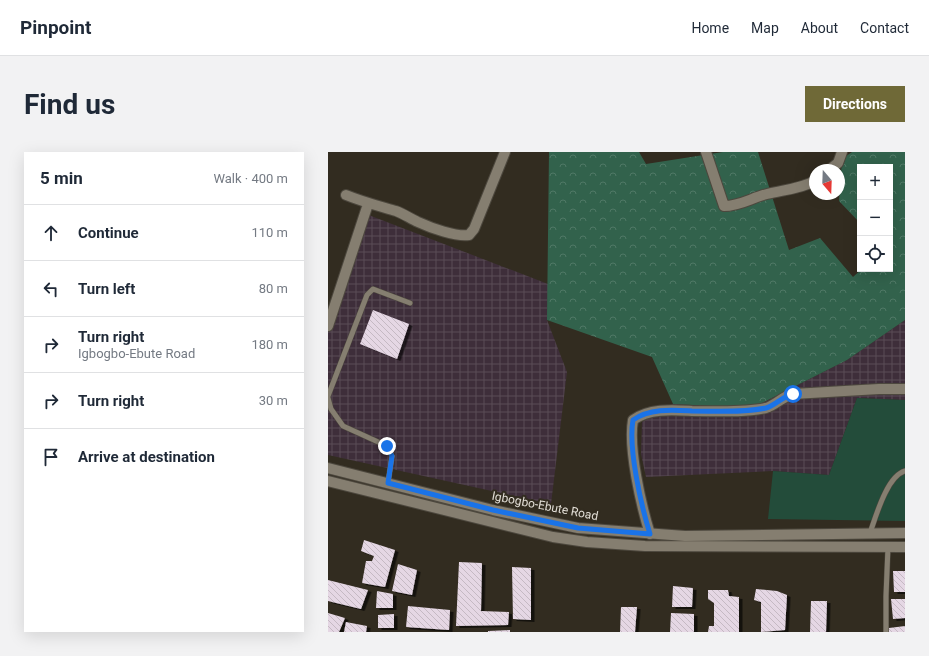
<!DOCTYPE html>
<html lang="en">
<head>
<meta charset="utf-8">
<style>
	body { margin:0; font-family:Roboto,sans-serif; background:#f2f2f3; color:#1f2937 }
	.controls { position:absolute; right:12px; top:12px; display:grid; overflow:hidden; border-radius:0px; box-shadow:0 4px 16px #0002 }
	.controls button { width:36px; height:36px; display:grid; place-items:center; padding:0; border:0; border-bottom:1px solid #e0e1e3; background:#fff; color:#1f2937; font:20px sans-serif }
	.compass { position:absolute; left:481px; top:12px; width:36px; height:36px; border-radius:50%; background:#fff; box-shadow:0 4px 16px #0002; rotate:161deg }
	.stop { position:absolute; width:12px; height:12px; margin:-9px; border:3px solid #1a73e8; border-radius:50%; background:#fff }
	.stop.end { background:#1a73e8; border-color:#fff; box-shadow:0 1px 4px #0008 }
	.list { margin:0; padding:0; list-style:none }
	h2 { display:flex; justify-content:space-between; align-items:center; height:52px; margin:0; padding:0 16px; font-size:17px }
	h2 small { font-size:13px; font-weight:400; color:#747a83 }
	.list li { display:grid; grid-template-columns:26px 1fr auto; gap:12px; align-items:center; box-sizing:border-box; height:56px; padding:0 16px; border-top:1px solid #e0e1e3 }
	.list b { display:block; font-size:15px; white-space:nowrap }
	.list p { margin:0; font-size:13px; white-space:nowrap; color:#747a83 }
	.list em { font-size:13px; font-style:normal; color:#747a83 }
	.icon { flex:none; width:22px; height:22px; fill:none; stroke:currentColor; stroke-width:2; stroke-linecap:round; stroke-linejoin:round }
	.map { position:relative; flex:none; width:577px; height:480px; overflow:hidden; border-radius:0px }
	header { display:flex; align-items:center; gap:24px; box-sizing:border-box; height:56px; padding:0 20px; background:#fff; border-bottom:1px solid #e0e1e3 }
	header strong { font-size:19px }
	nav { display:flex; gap:22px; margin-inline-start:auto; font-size:14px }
	.intro { display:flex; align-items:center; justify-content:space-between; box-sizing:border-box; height:96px; padding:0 24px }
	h1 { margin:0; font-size:28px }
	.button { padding:10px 18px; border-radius:0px; background:#6f6937; color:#fff; font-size:14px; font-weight:700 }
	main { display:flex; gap:24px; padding:0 24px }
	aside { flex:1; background:#fff; border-radius:0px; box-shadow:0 4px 16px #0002 }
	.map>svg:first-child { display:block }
	.industrial { fill:url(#industrial-grid) }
	.green { fill:#234c3a }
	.forest { fill:url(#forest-crowns) }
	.building { fill:url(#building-back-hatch); filter:url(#shadow) }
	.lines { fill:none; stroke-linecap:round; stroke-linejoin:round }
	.lane-casing { stroke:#4d483e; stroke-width:6 }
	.street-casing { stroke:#4d483e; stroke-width:12 }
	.secondary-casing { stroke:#4d483e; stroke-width:12 }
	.lane { stroke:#857e70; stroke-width:5 }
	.street { stroke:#857e70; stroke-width:10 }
	.secondary { stroke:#857e70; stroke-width:10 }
	.route { stroke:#1a73e8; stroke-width:5 }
	.labels { text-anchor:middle; stroke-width:4; stroke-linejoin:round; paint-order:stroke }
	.street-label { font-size:12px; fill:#e0dcd4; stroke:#322c20 }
</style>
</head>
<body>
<header>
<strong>Pinpoint</strong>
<nav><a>Home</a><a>Map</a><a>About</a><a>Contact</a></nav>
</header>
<div class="intro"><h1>Find us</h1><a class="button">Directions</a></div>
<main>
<aside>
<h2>5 min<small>Walk · 400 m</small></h2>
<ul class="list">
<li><svg class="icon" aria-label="ahead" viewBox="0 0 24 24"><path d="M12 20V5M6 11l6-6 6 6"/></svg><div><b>Continue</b></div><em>110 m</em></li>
<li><svg class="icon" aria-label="left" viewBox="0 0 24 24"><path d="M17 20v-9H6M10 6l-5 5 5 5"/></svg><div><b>Turn left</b></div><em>80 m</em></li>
<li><svg class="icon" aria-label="right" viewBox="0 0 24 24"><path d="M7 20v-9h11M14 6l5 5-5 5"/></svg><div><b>Turn right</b><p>Igbogbo-Ebute Road</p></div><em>180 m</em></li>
<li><svg class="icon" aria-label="right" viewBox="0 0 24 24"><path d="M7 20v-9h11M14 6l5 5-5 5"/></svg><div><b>Turn right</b></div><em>30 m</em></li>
<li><svg class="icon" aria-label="arrive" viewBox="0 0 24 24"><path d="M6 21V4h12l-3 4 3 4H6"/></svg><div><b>Arrive at destination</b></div></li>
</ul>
</aside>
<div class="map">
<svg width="577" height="480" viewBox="0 0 577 480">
	<defs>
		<pattern id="industrial-grid" width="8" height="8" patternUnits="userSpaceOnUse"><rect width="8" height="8" fill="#3e2e3a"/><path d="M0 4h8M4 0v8" fill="none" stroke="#5a4c56"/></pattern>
		<pattern id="forest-crowns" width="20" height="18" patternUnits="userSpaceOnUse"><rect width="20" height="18" fill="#32624c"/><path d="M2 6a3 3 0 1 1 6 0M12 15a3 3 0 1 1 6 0" fill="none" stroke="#4f7865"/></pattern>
		<pattern id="building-back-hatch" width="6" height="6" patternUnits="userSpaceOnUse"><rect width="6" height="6" fill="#e5d7e4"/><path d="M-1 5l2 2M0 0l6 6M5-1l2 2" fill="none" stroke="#c5b9c3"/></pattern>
		<filter id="shadow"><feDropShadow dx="3.5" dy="2" stdDeviation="0" flood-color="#0009"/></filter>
	</defs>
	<rect width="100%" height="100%" fill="#322c20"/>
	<path class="industrial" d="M38,62L220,132L219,168L239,220L223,352L0,303V177Z
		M577,168V248L529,246L501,323L445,319L318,325L313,302L314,270L345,252L424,256L519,208Z"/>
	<path class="green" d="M529,246L577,248V369L440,367L445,319L501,323Z"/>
	<path class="forest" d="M221,0H311L318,12L395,0H430L461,98L492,86L525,125L534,117H562V15H532V71L511,49L514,7L524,0H577V168L519,208L424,256L345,252L324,205L219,168Z"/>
	<path class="building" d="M45,158L81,172L69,207L32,192Z
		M36,388L67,398L57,435L34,431L38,409H44L46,404L33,399Z
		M131,410L154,411L153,459L181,460L180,473L128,474Z
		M70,412L89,418L84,443L64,439Z
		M184,415L203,416V468L185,467Z
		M565,419H577V440H566Z
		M0,428L40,438L33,457L0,449Z
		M345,434L365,436L364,455H344Z
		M428,437L449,439L459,443L457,478L433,480V450L426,448Z
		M380,438H400L401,444L411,445V480H380L381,474H386V451L380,447Z
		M49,439L65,442V456H48Z
		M563,447H577V466L565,467Z
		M483,449H499L498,480H482Z
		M80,454L122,458L121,478L78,475Z
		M293,455H309L307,480H292Z
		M0,461L17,466L11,480H0Z
		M343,461L366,462V480H342Z
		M66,462V476H50V463Z
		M18,470L39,474L38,480H16Z
		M577,474V480H561V476Z
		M182,478V480H160V479Z"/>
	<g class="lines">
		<defs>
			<path id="lane" d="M0,244L39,143L45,137L82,151
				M0,246L3,257L15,274L59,294L64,304L60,331
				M542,381C548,364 559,324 577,319
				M558,480V444L560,395"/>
			<path id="street" d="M378,0L396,54C412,54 423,46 439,42C455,38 472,37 487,29
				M501,18L510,11L514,0
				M18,43C35,50 51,54 68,59C76,62 83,67 90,70C103,76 128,85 141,83L146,77L177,0
				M0,174L40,52
				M322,382C313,353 300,296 305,268C322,256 345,258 364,259C388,259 415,261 438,256C448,253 455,244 465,242L551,237H577"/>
			<path id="secondary" d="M0,316L165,358L250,376L357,384L577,381
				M0,329L225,385L259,390L317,394L577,395"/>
		</defs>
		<use href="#lane" class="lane-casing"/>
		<use href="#street" class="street-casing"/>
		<use href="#secondary" class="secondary-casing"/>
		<use href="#lane" class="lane"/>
		<use href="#street" class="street"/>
		<use href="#secondary" class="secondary"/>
	</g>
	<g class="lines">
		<path class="route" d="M59,294L64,304L60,331L165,358L250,376L322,382C313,353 300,296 305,268C322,256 345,258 364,259C388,259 414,261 438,256C448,253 455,244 465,242"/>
	</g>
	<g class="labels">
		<g class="street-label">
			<text transform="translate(217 354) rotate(11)" y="4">Igbogbo-Ebute Road</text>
		</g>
	</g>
</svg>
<div class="controls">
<button>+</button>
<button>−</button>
<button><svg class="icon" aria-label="locate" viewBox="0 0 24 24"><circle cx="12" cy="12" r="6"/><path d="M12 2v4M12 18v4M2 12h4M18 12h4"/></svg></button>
</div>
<svg class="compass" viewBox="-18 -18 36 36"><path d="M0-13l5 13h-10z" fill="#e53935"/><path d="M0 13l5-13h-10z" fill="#747a83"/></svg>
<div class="stop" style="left:465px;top:242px"></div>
<div class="stop end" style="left:59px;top:294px"></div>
</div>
</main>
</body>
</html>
